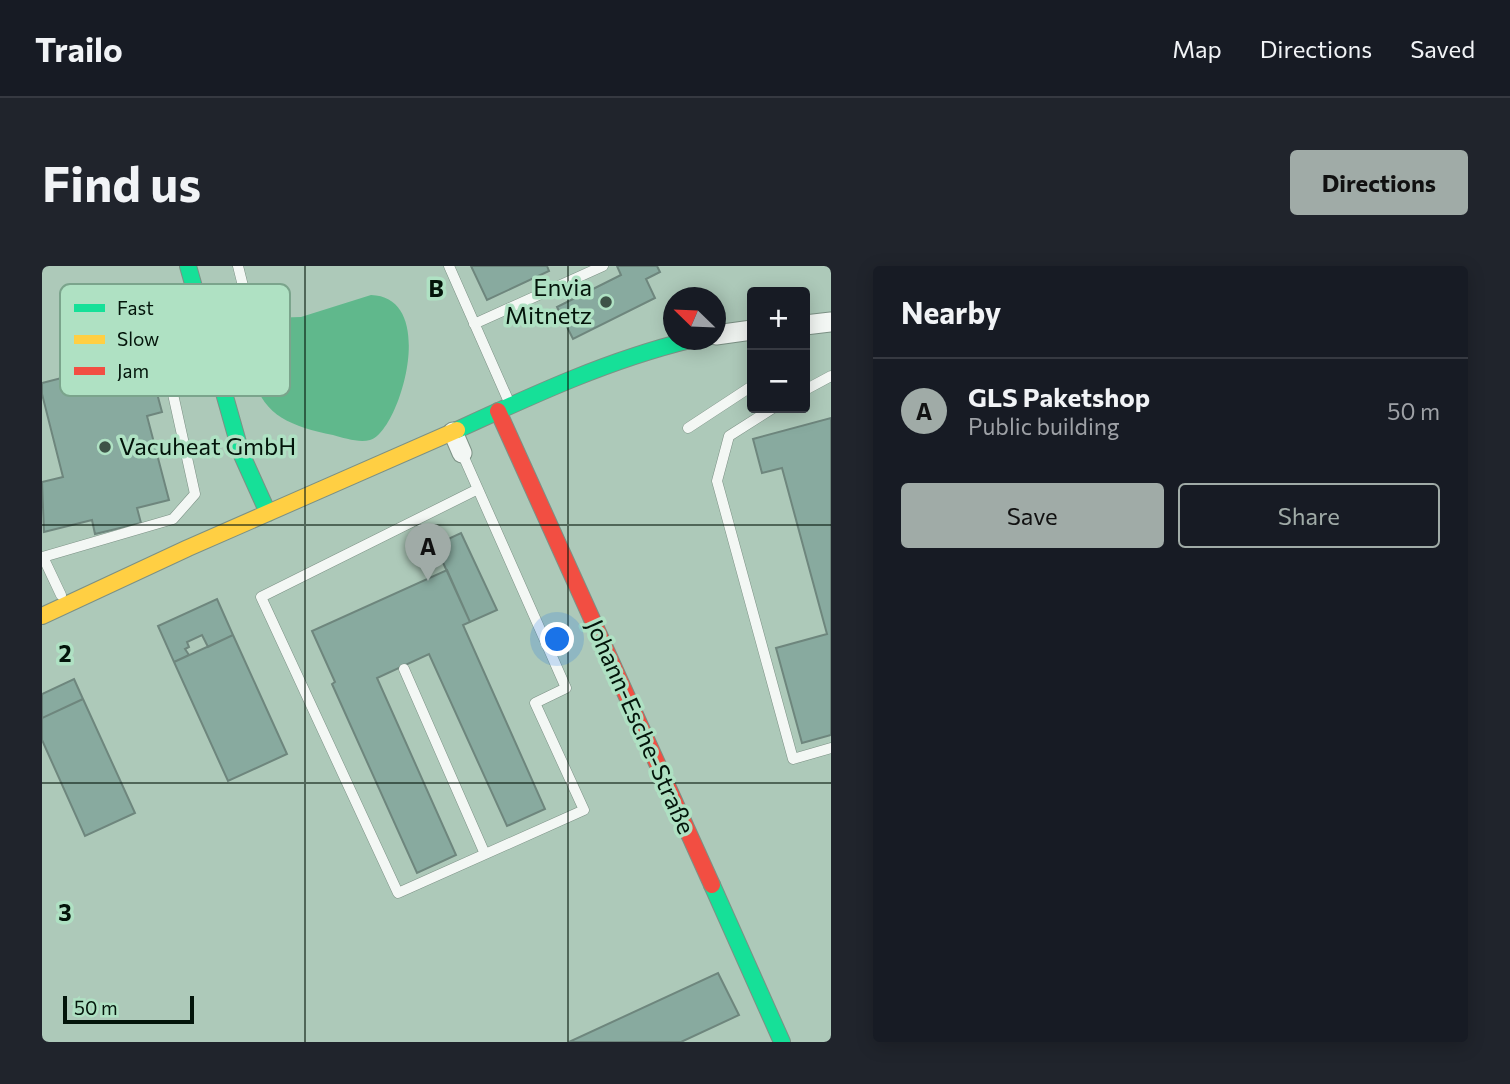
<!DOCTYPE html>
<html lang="en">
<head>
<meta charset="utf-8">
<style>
	body { margin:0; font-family:Commissioner,sans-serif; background:#20242c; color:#f1f3f6 }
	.controls { position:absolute; right:21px; top:21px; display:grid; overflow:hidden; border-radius:7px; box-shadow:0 4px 18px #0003 }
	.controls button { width:63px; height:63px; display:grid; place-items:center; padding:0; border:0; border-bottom:2px solid #363941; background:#171b24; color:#f1f3f6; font:35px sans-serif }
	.compass { position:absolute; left:621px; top:21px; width:63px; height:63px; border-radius:50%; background:#171b24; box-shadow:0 4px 18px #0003; rotate:293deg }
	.scale { position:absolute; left:21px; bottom:18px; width:131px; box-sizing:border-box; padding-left:7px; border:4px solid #03140a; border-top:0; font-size:19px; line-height:24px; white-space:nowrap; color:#03140a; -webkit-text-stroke:5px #afe1c3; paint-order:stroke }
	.you { position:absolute; left:516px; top:374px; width:24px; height:24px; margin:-18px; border:5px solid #fff; border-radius:50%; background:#1a73e8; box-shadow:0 0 0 10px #1a73e833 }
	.badge { display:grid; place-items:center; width:46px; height:46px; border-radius:50%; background:#a0aba7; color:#111; font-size:23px; font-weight:700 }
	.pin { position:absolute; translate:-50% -58px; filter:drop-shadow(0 2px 4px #0008) }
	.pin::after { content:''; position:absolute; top:37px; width:24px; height:21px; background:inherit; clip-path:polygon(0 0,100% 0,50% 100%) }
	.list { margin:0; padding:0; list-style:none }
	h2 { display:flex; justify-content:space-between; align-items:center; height:91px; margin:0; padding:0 28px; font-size:30px }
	h2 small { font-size:23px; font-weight:400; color:#9ea1a6 }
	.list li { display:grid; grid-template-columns:46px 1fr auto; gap:21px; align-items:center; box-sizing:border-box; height:105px; padding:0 28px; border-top:2px solid #363941 }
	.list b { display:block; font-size:26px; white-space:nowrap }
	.list p { margin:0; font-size:23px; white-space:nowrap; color:#9ea1a6 }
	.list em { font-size:23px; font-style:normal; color:#9ea1a6 }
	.actions { display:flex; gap:14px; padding:21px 28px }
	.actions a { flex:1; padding:16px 0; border:2px solid #a0aba7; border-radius:7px; text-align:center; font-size:24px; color:#a0aba7 }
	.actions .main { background:#a0aba7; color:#111 }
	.map { position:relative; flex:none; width:789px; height:776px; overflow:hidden; border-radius:7px }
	header { display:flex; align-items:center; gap:42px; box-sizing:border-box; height:98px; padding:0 35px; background:#171b24; border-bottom:2px solid #363941 }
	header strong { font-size:33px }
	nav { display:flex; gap:38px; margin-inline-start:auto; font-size:24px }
	.intro { display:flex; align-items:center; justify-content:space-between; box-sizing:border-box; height:168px; padding:0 42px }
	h1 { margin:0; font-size:49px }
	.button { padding:18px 32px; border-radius:7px; background:#a0aba7; color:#111; font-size:24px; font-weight:700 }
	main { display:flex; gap:42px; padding:0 42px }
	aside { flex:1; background:#171b24; border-radius:7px; box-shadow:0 4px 18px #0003 }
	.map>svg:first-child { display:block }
	.water { fill:#60b88c }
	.building { fill:#88aa9f; stroke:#6e867d; stroke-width:2 }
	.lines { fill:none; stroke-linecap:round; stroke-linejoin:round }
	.lane-casing { stroke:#7c9185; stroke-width:11 }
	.street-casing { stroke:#7c9185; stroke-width:21 }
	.fast-casing { stroke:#7c9185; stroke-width:18 }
	.slow-casing { stroke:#7c9185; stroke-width:18 }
	.jam-casing { stroke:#7c9185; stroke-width:18 }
	.lane { stroke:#f3f7f4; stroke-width:10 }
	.street { stroke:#f3f7f4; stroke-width:19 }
	.fast { stroke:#16e098; stroke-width:16 }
	.slow { stroke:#ffcf43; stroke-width:16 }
	.jam { stroke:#f24e42; stroke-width:16 }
	.grid { fill:none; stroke:#03140a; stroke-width:2; stroke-opacity:0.55 }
	.poi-dot { fill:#3e5347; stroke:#afe1c3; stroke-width:2.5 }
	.labels { text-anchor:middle; stroke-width:7; stroke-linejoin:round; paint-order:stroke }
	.poi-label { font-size:24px; fill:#03140a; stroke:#afe1c3; text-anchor:end }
	.street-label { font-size:24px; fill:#03140a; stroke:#afe1c3 }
	.key { fill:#afe1c3; stroke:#7ba48c; stroke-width:2 }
	.key-label { font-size:19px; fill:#03140a }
	.grid-label { font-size:23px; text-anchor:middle; font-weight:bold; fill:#03140a; stroke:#afe1c3; stroke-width:7; stroke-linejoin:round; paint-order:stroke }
</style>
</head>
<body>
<header>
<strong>Trailo</strong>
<nav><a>Map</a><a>Directions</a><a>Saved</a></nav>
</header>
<div class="intro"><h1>Find us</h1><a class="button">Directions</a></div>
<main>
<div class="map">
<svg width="789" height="776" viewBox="0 0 789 776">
	<rect width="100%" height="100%" fill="#adc9b9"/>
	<path class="water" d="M329,29C398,31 357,167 328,174C317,177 302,172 291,169C244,159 213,147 209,93C208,75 209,63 226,52L259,51Z"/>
	<path class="building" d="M429,0H505L507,5L445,34Z
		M575,0H615L618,6L604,13L613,32L531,73L515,41L579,9Z
		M105,90L120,146L105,150L127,234L95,242L99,257L53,268L50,254L2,266L0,216L21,211L0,128V117Z
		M789,152V469L760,477L734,382L785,368L740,202L720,207L711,173Z
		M419,267L455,344L428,356L393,279Z
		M405,304L428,356L421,359L503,543L465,560L387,388L335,412L414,589L375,607L290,418L293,416L270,365Z
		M175,333L191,369L166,381L160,369L145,376L147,381L143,383L147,389L132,396L116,360Z
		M191,369L245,488L186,515L132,396Z
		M32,413L41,433L0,452V428Z
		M41,433L93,547L43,570L0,474V452Z
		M676,707L697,749L639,776H527Z"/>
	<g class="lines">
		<defs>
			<path id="lane" d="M196,0L202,24
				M407,0L467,136
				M432,58L561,0
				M763,124L789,110
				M731,142L687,170L675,215L751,493L789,482
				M646,162L710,120
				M420,187L524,422L493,437L542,544L356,627L219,331L436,223
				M19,329L1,291L131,253L153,228L116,60L124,35L142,26
				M362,403L443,588"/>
			<path id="street" d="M763,59L789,56
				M674,69L710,64
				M411,166L420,187"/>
			<path id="fast" d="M146,0L199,187L226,247
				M415,164C491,129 566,94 648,74
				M670,619L740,776"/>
			<path id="slow" d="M0,350L146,282L415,164"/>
			<path id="jam" d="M456,145L670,619"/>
		</defs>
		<use href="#lane" class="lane-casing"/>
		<use href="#street" class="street-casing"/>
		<use href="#fast" class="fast-casing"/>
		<use href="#slow" class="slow-casing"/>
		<use href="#jam" class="jam-casing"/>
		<use href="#lane" class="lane"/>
		<use href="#street" class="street"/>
		<use href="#fast" class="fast"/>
		<use href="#slow" class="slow"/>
		<use href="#jam" class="jam"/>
	</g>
	<path class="grid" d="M263,0V776M526,0V776M0,259H789M0,517H789"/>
	<g class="poi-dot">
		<circle cx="564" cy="36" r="7"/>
		<circle cx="63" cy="181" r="7"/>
	</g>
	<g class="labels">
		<g class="poi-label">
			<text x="550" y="30">Envia<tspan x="550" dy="28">Mitnetz</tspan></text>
			<text x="77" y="189" text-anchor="start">Vacuheat GmbH</text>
		</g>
		<g class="street-label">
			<text transform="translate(598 461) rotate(66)" y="8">Johann-Esche-Straße</text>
		</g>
	</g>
	<rect x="18" y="18" width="230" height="112" rx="10" class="key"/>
	<rect x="32" y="38" width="31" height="8" fill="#16e098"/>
	<rect x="32" y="69" width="31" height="9" fill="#ffcf43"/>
	<rect x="32" y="101" width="31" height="8" fill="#f24e42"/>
	<g class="key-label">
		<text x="75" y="49">Fast</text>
		<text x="75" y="80">Slow</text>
		<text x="75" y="112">Jam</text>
	</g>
	<g class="grid-label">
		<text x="394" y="31">B</text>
		<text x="23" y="396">2</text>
		<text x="23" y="655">3</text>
	</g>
</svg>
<div class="controls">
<button>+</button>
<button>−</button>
</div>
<svg class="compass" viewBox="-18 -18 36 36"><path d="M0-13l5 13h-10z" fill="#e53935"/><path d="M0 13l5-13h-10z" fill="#9ea1a6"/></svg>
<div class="scale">50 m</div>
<div class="you"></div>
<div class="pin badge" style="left:386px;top:315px">A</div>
</div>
<aside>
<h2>Nearby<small></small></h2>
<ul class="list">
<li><span class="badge">A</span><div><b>GLS Paketshop</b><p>Public building</p></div><em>50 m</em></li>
</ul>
<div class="actions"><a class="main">Save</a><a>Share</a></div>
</aside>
</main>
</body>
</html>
